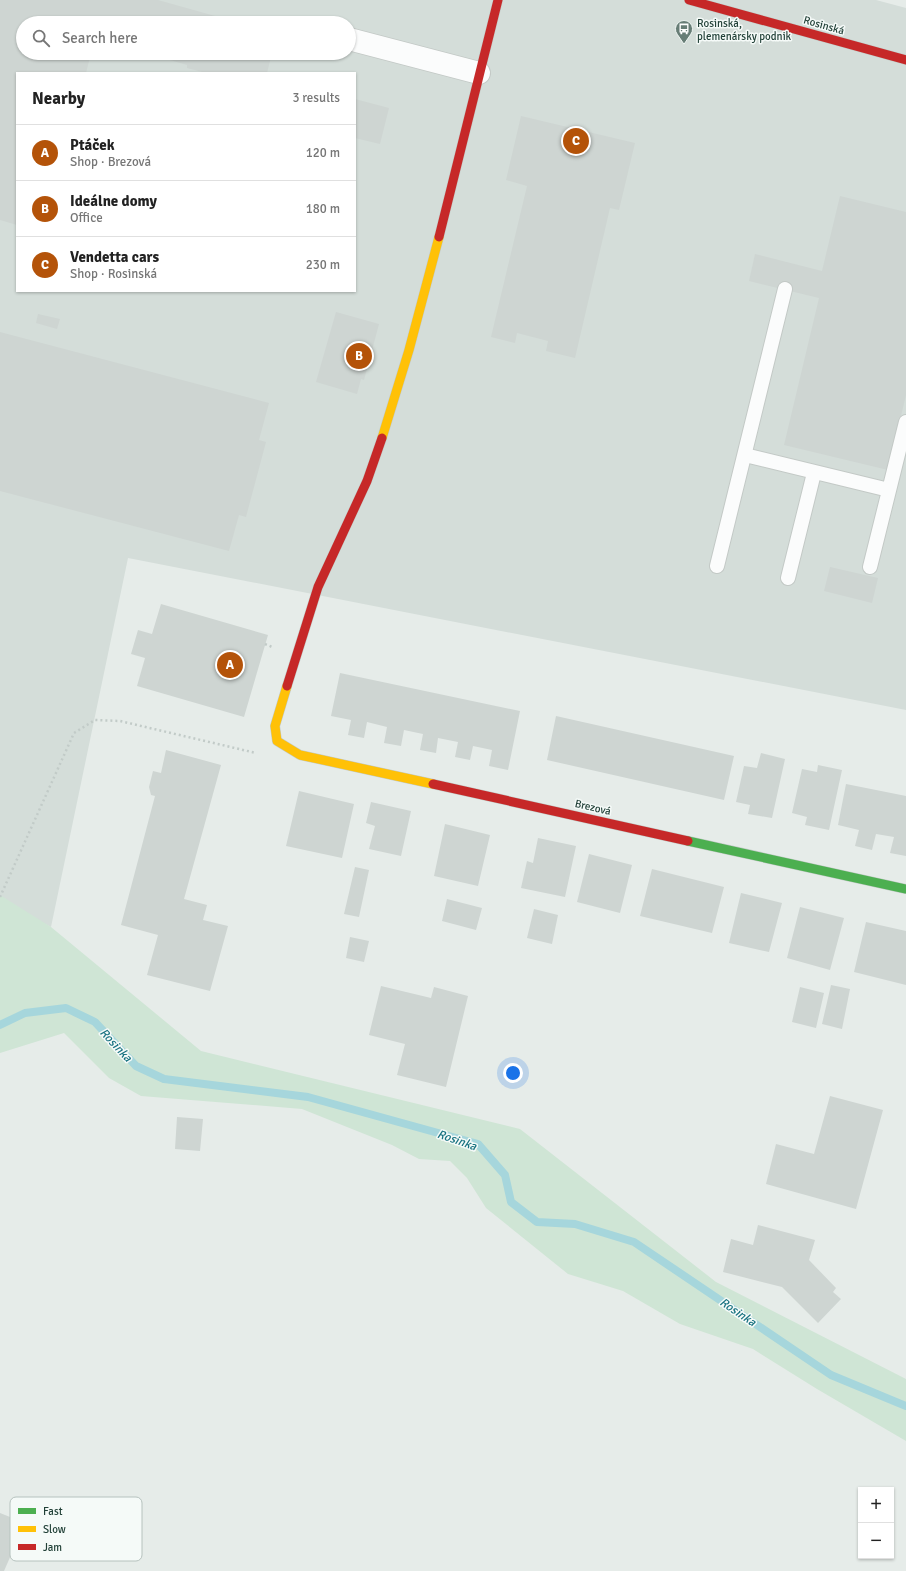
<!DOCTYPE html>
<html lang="en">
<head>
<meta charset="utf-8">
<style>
	body { margin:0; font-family:Signika,sans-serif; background:#f2f2f2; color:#222 }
	.controls { position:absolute; right:12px; bottom:12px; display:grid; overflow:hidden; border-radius:0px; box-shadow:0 1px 3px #0004 }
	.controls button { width:36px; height:36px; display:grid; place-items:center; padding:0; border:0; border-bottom:1px solid #e0e0e0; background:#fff; color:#222; font:20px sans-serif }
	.you { position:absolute; left:513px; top:1073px; width:14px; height:14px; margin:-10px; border:3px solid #fff; border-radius:50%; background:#1a73e8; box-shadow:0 0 0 6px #1a73e833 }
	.badge { display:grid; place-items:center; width:26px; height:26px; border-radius:50%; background:#b45309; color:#fff; font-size:13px; font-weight:700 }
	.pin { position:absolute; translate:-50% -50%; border:2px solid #fff; box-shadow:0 1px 4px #0006 }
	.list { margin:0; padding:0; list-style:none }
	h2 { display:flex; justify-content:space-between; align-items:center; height:52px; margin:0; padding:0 16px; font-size:17px }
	h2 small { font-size:13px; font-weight:400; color:#767676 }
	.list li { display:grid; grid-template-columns:26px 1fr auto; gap:12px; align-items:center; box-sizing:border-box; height:56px; padding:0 16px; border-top:1px solid #e0e0e0 }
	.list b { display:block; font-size:15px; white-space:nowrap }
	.list p { margin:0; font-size:13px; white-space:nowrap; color:#767676 }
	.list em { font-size:13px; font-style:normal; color:#767676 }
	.icon { flex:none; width:22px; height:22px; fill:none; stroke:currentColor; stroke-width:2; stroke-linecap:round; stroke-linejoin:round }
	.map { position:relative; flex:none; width:906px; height:1571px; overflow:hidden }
	.search { position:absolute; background:#fff; box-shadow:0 1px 3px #0004; left:16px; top:16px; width:340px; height:44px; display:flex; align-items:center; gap:10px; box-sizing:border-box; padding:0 14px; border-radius:22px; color:#767676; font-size:15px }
	.panel { position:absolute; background:#fff; box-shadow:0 1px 3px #0004; left:16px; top:72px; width:340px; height:220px; border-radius:0px }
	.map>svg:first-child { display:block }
	.built { fill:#d4ddd9; fill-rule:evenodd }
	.green { fill:#cfe5d5 }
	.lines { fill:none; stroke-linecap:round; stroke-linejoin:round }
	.stream { stroke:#a6d6dc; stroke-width:8 }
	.building { fill:#ced5d2 }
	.lane-casing { stroke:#c3c9c6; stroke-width:16 }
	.street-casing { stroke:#c3c9c6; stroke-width:24 }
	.fast-casing { stroke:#c2cac6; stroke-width:10 }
	.slow-casing { stroke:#c2cac6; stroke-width:10 }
	.jam-casing { stroke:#c2cac6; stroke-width:10 }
	.path { stroke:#c2cbc8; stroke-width:2.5; stroke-dasharray:2 3; stroke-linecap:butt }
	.lane { stroke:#fbfcfc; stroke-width:14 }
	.street { stroke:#fbfcfc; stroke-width:22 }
	.fast { stroke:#4caf50; stroke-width:9 }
	.slow { stroke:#ffc107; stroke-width:9 }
	.jam { stroke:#c62828; stroke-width:9 }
	.labels { text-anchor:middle; stroke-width:3; stroke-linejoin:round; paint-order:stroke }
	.poi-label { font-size:11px; fill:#224138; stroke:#f5faf8; text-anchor:start }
	.street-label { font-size:11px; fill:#224138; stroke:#f5faf8 }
	.water-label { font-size:12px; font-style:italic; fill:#187281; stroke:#f5faf8 }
	.key { fill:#f5faf8; stroke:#b6c2be; stroke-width:1 }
	.key-label { font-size:11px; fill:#224138 }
</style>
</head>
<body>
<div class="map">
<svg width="906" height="1571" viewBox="0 0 906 1571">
	<rect width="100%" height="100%" fill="#e6ece9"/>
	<path class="built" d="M0,0H876L906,8V710L128,558L51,927L0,902ZM23,23H349V53H23ZM17,73H355V291H17Z"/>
	<path class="green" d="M0,895L51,927L201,1051L520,1129L716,1282L906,1379V1441L817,1389L753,1349L680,1324L623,1291L568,1274L486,1208L467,1178L450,1161L419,1159L392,1145L302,1109L141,1096L109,1078L64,1033L0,1053Z"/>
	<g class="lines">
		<path class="stream" d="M0,1025L25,1013L66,1008L95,1022L136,1066L164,1079L308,1097L478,1144L505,1175L511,1202L537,1222L575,1224L634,1242L831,1375L906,1406"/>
	</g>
	<path class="building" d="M0,0H158L240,23H23V53H91L86,73H17V225L0,220Z
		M146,53H272L267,73H206L187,68V65Z
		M355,99L389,108L380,144L355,138Z
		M521,116L635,143L619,210L610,208L575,358L546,351L548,341L517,333L515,343L491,337L527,186L506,180Z
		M840,196L906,212V395L888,470L784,445L819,298L749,281L755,254L822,271Z
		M336,312L379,324L364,380L361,379L357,394L316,382Z
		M38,314L60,319L57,329L36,323Z
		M0,332L269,403L259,440L266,442L246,517L239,515L229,551L0,491Z
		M830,567L878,578L872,603L824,591Z
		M161,604L268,635L244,717L137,686L145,658L131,654L138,630L152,634Z
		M340,673L520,711L508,770L489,766L492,750L473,746L470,760L455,757L458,742L438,738L436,753L420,750L423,734L404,730L401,746L384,743L387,727L367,722L364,738L348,735L351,720L331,716Z
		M556,716L734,756L724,800L547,760Z
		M166,750L221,765L184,899L207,905L203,920L228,926L210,991L147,975L158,935L121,925L155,796L151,795L149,787L153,771L161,773Z
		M761,753L785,759L772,818L748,814L750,805L736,802L744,766L757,768Z
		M818,765L842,770L829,830L805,825L807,817L792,813L802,769L817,772Z
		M846,784L906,796V856L890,853L894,837L876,834L872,850L855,846L859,830L838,825Z
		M299,791L354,804L342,858L286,846Z
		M371,802L411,811L401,856L369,849L375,826L366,823Z
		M445,824L490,835L478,886L434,876Z
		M538,838L576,846L565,897L521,888L527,861L533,863Z
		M589,854L632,865L620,913L577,902Z
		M355,867L369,870L359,917L344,914Z
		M652,869L724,887L712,933L640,916Z
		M741,893L782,903L769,952L729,943Z
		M447,899L482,908L476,930L442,921Z
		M800,907L844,918L830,970L787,958Z
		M534,909L558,915L552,944L527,938Z
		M866,922L906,931V985L854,972Z
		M350,937L369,941L364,962L346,958Z
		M831,985L850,989L842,1029L822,1024Z
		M381,986L431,998L434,987L468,996L446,1087L397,1075L405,1044L369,1035Z
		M800,987L824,993L816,1028L792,1022Z
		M830,1096L883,1110L856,1209L766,1184L776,1144L814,1154Z
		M177,1117L203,1119L200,1151L175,1149Z
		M758,1225L815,1240L809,1260L836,1288L833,1292L841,1299L818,1323L782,1287L723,1272L731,1239L753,1245Z
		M0,1513L25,1523L4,1571H0Z"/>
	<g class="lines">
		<defs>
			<path id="lane" d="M745,455L889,490
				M717,566L785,289
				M870,567L906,422
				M788,578L814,473"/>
			<path id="street" d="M349,39L479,73"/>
			<path id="fast" d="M688,841L906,889"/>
			<path id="slow" d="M382,438L409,350L439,237
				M287,686L275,726L277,741L300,755L433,784"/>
			<path id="jam" d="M689,0L906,60
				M439,237L498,0
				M287,686L318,587L367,481L382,438
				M433,784L688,841"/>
		</defs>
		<use href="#lane" class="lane-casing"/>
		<use href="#street" class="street-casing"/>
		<use href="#fast" class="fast-casing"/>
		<use href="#slow" class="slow-casing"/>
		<use href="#jam" class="jam-casing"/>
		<path class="path" d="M265,644L272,647
			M0,897L74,733L95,720L120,721L256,753"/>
		<use href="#lane" class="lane"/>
		<use href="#street" class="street"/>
		<use href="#fast" class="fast"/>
		<use href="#slow" class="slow"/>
		<use href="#jam" class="jam"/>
	</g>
	<defs>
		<symbol id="bus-pin" viewBox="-11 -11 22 30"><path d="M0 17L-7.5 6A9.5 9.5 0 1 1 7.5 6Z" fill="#677d76" stroke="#f5faf8"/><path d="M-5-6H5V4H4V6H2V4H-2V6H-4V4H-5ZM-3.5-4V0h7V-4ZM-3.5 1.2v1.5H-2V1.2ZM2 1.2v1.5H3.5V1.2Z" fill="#fff"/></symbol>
	</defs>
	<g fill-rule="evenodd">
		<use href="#bus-pin" x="674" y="19" width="20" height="27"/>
	</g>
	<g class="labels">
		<g class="poi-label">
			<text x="697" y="27">Rosinská,<tspan x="697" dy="13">plemenársky podnik</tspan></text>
		</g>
		<g class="street-label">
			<text transform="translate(824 25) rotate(16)" y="4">Rosinská</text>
			<text transform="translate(593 807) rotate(13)" y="4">Brezová</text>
		</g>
		<g class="water-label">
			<text transform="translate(116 1045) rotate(47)" y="4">Rosinka</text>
			<text transform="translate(457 1140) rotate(19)" y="4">Rosinka</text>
			<text transform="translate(738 1312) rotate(34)" y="4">Rosinka</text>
		</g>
	</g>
	<rect x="10" y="1497" width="132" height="64" rx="6" class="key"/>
	<rect x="18" y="1508" width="18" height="6" fill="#4caf50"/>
	<rect x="18" y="1526" width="18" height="6" fill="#ffc107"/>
	<rect x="18" y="1544" width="18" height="6" fill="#c62828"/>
	<g class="key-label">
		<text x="43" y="1515">Fast</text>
		<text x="43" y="1533">Slow</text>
		<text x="43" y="1551">Jam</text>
	</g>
</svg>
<div class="controls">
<button>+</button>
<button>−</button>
</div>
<div class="you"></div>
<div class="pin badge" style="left:230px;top:665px">A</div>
<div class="pin badge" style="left:359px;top:356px">B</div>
<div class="pin badge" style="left:576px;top:141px">C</div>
<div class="search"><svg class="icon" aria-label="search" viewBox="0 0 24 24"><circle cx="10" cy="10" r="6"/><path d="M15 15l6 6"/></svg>Search here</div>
<section class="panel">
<h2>Nearby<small>3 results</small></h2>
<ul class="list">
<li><span class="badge">A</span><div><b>Ptáček</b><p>Shop · Brezová</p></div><em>120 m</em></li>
<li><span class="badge">B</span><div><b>Ideálne domy</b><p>Office</p></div><em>180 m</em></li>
<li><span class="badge">C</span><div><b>Vendetta cars</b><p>Shop · Rosinská</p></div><em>230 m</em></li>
</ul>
</section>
</div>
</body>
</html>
